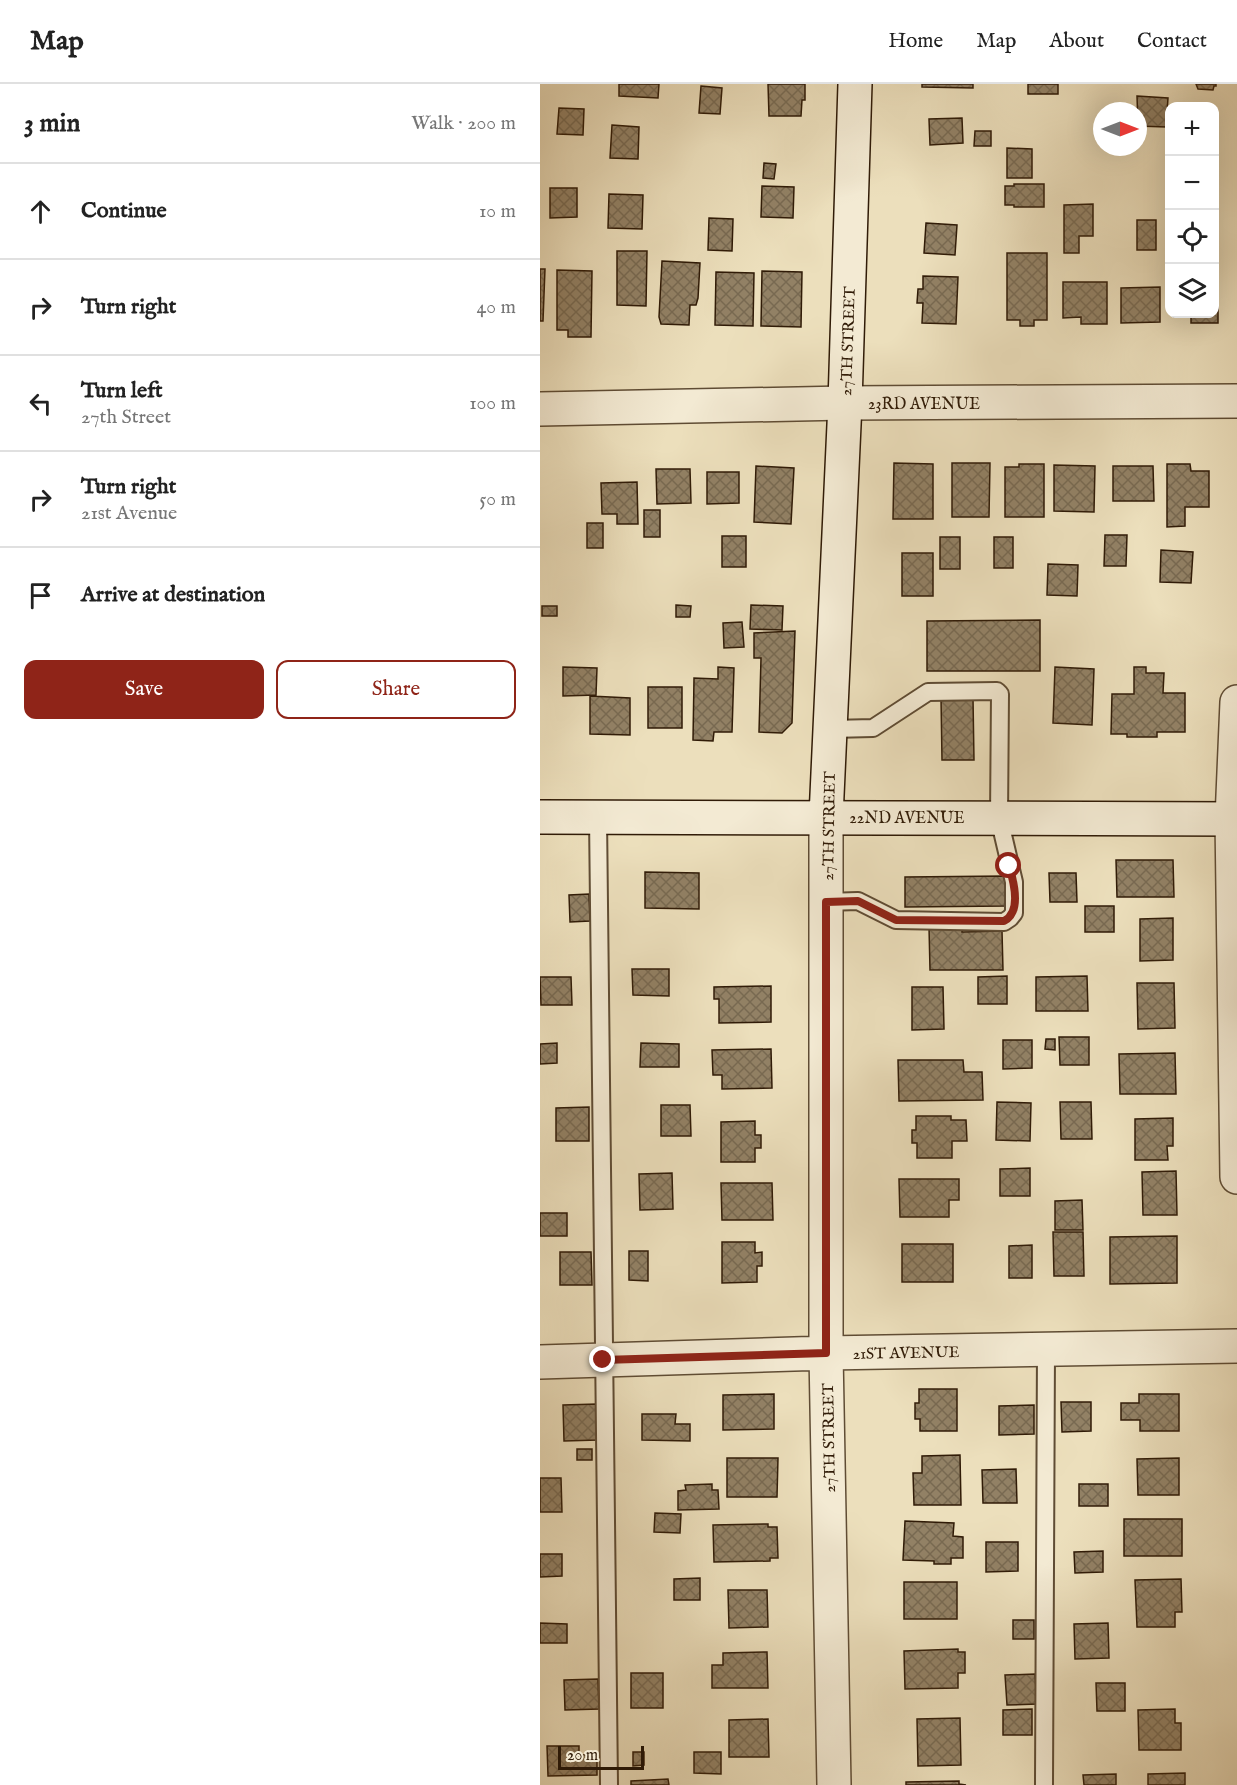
<!DOCTYPE html>
<html lang="en">
<head>
<meta charset="utf-8">
<style>
	body { margin:0; font-family:"IM FELL English",serif; background:#f6f6f6; color:#222 }
	.controls { position:absolute; right:18px; top:18px; display:grid; overflow:hidden; border-radius:12px; box-shadow:0 6px 24px #0002 }
	.controls button { width:54px; height:54px; display:grid; place-items:center; padding:0; border:0; border-bottom:2px solid #e0e0e0; background:#fff; color:#222; font:30px sans-serif }
	.compass { position:absolute; left:553px; top:18px; width:54px; height:54px; border-radius:50%; background:#fff; box-shadow:0 6px 24px #0002; rotate:90deg }
	.scale { position:absolute; left:18px; bottom:15px; width:86px; box-sizing:border-box; padding-left:6px; border:3px solid #301b07; border-top:0; font-size:16px; line-height:21px; white-space:nowrap; color:#301b07; -webkit-text-stroke:4px #f3ead3; paint-order:stroke }
	.stop { position:absolute; width:18px; height:18px; margin:-14px; border:4px solid #8f2418; border-radius:50%; background:#fff }
	.stop.end { background:#8f2418; border-color:#fff; box-shadow:0 2px 6px #0008 }
	.list { margin:0; padding:0; list-style:none }
	h2 { display:flex; justify-content:space-between; align-items:center; height:78px; margin:0; padding:0 24px; font-size:26px }
	h2 small { font-size:20px; font-weight:400; color:#767676 }
	.list li { display:grid; grid-template-columns:39px 1fr auto; gap:18px; align-items:center; box-sizing:border-box; height:96px; padding:0 24px; border-top:2px solid #e0e0e0 }
	.list b { display:block; font-size:22px; white-space:nowrap }
	.list p { margin:0; font-size:20px; white-space:nowrap; color:#767676 }
	.list em { font-size:20px; font-style:normal; color:#767676 }
	.actions { display:flex; gap:12px; padding:18px 24px }
	.actions a { flex:1; padding:14px 0; border:2px solid #8f2418; border-radius:12px; text-align:center; font-size:21px; color:#8f2418 }
	.actions .main { background:#8f2418; color:#fff }
	.icon { flex:none; width:33px; height:33px; fill:none; stroke:currentColor; stroke-width:2; stroke-linecap:round; stroke-linejoin:round }
	.map { position:relative; flex:none; width:697px; height:1701px; overflow:hidden }
	header { display:flex; align-items:center; gap:36px; box-sizing:border-box; height:84px; padding:0 30px; background:#fff; border-bottom:2px solid #e0e0e0 }
	header strong { font-size:28px }
	nav { display:flex; gap:33px; margin-inline-start:auto; font-size:21px }
	main { display:flex }
	aside { flex:1; background:#fff }
	.map>svg:first-child { display:block }
	.building { fill:url(#building-cross-hatch); stroke:#301b07; stroke-width:1.5 }
	.lines { fill:none; stroke-linecap:round; stroke-linejoin:round }
	.lane-casing { stroke:#5f4c34; stroke-width:20 }
	.street-casing { stroke:#5f4c34; stroke-width:36 }
	.secondary-casing { stroke:#301b07; stroke-width:36 }
	.lane { stroke:#f3ead3; stroke-width:16 }
	.street { stroke:#f3ead3; stroke-width:33 }
	.secondary { stroke:#f3ead3; stroke-width:33 }
	.route { stroke:#8f2418; stroke-width:8 }
	.labels { text-anchor:middle; stroke-width:4.5; stroke-linejoin:round; paint-order:stroke }
	.street-label { font-size:16px; fill:#301b07; stroke:#f3ead3 }
</style>
</head>
<body>
<header>
<strong>Map</strong>
<nav><a>Home</a><a>Map</a><a>About</a><a>Contact</a></nav>
</header>
<main>
<aside>
<h2>3 min<small>Walk · 200 m</small></h2>
<ul class="list">
<li><svg class="icon" aria-label="ahead" viewBox="0 0 24 24"><path d="M12 20V5M6 11l6-6 6 6"/></svg><div><b>Continue</b></div><em>10 m</em></li>
<li><svg class="icon" aria-label="right" viewBox="0 0 24 24"><path d="M7 20v-9h11M14 6l5 5-5 5"/></svg><div><b>Turn right</b></div><em>40 m</em></li>
<li><svg class="icon" aria-label="left" viewBox="0 0 24 24"><path d="M17 20v-9H6M10 6l-5 5 5 5"/></svg><div><b>Turn left</b><p>27th Street</p></div><em>100 m</em></li>
<li><svg class="icon" aria-label="right" viewBox="0 0 24 24"><path d="M7 20v-9h11M14 6l5 5-5 5"/></svg><div><b>Turn right</b><p>21st Avenue</p></div><em>50 m</em></li>
<li><svg class="icon" aria-label="arrive" viewBox="0 0 24 24"><path d="M6 21V4h12l-3 4 3 4H6"/></svg><div><b>Arrive at destination</b></div></li>
</ul>
<div class="actions"><a class="main">Save</a><a>Share</a></div>
</aside>
<div class="map">
<svg width="697" height="1701" viewBox="0 0 697 1701">
	<defs>
		<pattern id="building-cross-hatch" width="8" height="8" patternUnits="userSpaceOnUse" patternTransform="scale(1.5)"><rect width="8" height="8" fill="#928165"/><path d="M0 0l8 8M0 8l8-8" fill="none" stroke="#786951"/></pattern>
	</defs>
	<rect width="100%" height="100%" fill="#ecdfbc"/>
	<filter id="stains"><feTurbulence type="fractalNoise" baseFrequency=".00333" numOctaves="4"/><feColorMatrix values="0 0 0 0 .2 0 0 0 0 .09 0 0 0 0 .02 0 0 0 .5 -.17"/></filter>
	<radialGradient id="worn" r=".72"><stop offset=".6" stop-color="#630" stop-opacity="0"/><stop offset="1" stop-color="#630" stop-opacity=".3"/></radialGradient>
	<path class="building" d="M79,0H119L118,14L79,12Z
		M228,0H265V16H262L261,32H229Z
		M382,0H433V4L382,3Z
		M488,0H518V10H488Z
		M656,0H676V2H674L673,6L658,5Z
		M161,2L182,4L180,30L159,29Z
		M597,12L628,14L626,43L598,42Z
		M19,24L44,25L43,51L17,50Z
		M422,34L423,59L390,61L389,35Z
		M72,41L99,43L98,75L70,74Z
		M435,47H451V62H434Z
		M467,64L492,65V94H467Z
		M224,79L236,80L234,95L223,94Z
		M474,100H504V123H474V121H465V102H474Z
		M222,102L254,103L253,134L221,133Z
		M10,104H37V133L10,134Z
		M69,110L103,111L102,145L68,144Z
		M553,120V152H539V169H524V121Z
		M169,134L193,135L192,167L168,166Z
		M597,136H616V166H597Z
		M386,139L417,141L415,171L384,169Z
		M77,167H107L106,222L77,221Z
		M467,169H507V236H494V242H480V236H467Z
		M122,177L160,179L158,214L156,221H150L149,241L121,240L119,233Z
		M0,185H5L3,237H0Z
		M17,186L52,187L51,253H28V246H17Z
		M222,187L262,188L261,243L221,242Z
		M176,188L214,189L213,242L175,241Z
		M383,192L418,193L416,240L382,239L383,219H377L378,205H383Z
		M523,198H567V240H541V233L523,234Z
		M674,198H678V239H651V233H634V230H674Z
		M620,203V238L581,239V204Z
		M354,379L393,380V435H353Z
		M412,379H450L449,433H412Z
		M479,380H504V433H465V383H479Z
		M627,380H650L651,387H669V423H645V442L627,443Z
		M514,381L555,382L554,428L514,427Z
		M216,382L254,384L251,440L214,438Z
		M573,382H613L614,417H573Z
		M116,385H150L151,419L117,420Z
		M167,388H199V419L167,420Z
		M97,398L98,440H77V430H62L61,399Z
		M104,426H120V453H104Z
		M47,439H63V464H47Z
		M565,451H587L586,482H564Z
		M182,452H206V483H182Z
		M400,453H420V485H400Z
		M454,453H473V484H454Z
		M621,466L653,468L651,499L620,498Z
		M362,469H393V512H362Z
		M508,480L538,481L537,512L507,511Z
		M136,521L151,522L150,533H136Z
		M211,521L243,522L242,546L210,545Z
		M2,522H17V532H2Z
		M500,536V587H387V537Z
		M202,538L204,563L184,564L183,539Z
		M255,547L252,639L242,649L219,648L221,574H214V549Z
		M23,583L57,584L56,611L23,612Z
		M178,583L194,584L192,648H174L173,657L153,656L154,594L178,595Z
		M515,583L554,585L552,641L513,639Z
		M594,583H606V589H624L623,609H645V648H617V653H587V650H571L572,610H594Z
		M108,603H142V644H108Z
		M50,612L90,614V651L50,650Z
		M401,614H433L434,676H402Z
		M576,776H633L634,813H577Z
		M105,788L159,789V825L105,824Z
		M509,789H536L537,818H510Z
		M465,792V822L365,823V793Z
		M49,810L50,837L30,838L29,811Z
		M545,822H574V848H545Z
		M633,834V876L600,877V835Z
		M422,842V848L462,847L463,886H390L389,843Z
		M92,885H129V912L93,911Z
		M467,892V920H438V893Z
		M547,892L548,927H496V893Z
		M0,893H31L32,921H1Z
		M597,899H634L635,944L598,945Z
		M231,902V938L179,939V915H174V903Z
		M372,903H403L404,945L372,946Z
		M519,953H549V981H520Z
		M506,955H515V966L505,965Z
		M463,956H492V984L463,985Z
		M17,959V979L0,980V960Z
		M101,959L139,960V983H100Z
		M231,965L232,1004L182,1005V991H173L172,966Z
		M635,969L636,1010H580L579,970Z
		M358,976H423L424,988H442L443,1016L359,1017Z
		M457,1018L491,1019L490,1057L456,1056Z
		M520,1018H551L552,1055H521Z
		M121,1021H150L151,1052H121Z
		M49,1023V1057H16V1024Z
		M376,1032H411V1036H426L427,1057H412V1074H377V1059H372V1046H376Z
		M633,1034V1062H627L628,1076H595V1035Z
		M215,1037V1051H221V1064H215V1078H181V1038Z
		M490,1084V1112H460V1085Z
		M636,1087L637,1131H603L602,1088Z
		M132,1089L133,1125L100,1126L99,1090Z
		M359,1095H419V1116H409V1133H360Z
		M181,1099H232L233,1136H182Z
		M542,1116L543,1146H515V1117Z
		M0,1129H27V1152H0Z
		M513,1148H543L544,1192H514Z
		M637,1152V1199L570,1200V1153Z
		M182,1158H215V1169L222,1168V1182H217V1198L182,1199Z
		M362,1160H413V1198H362Z
		M492,1161V1194H469V1162Z
		M89,1167H108V1197L89,1196Z
		M20,1168H51L52,1201H20Z
		M379,1305H417V1347H380V1335H375V1319H379Z
		M234,1310V1345L183,1346V1311Z
		M599,1310H639V1347H600V1336H581V1319H599Z
		M521,1318H551V1347L522,1348Z
		M57,1320L58,1356L24,1357L23,1321Z
		M494,1321V1350L459,1351V1322Z
		M102,1330H136L135,1340H150V1357L102,1356Z
		M37,1365H52V1376H37Z
		M420,1371L421,1421H374L373,1389H382V1372Z
		M187,1374H238L237,1413H187Z
		M639,1374V1411H598L597,1375Z
		M476,1385L477,1419H443L442,1386Z
		M0,1394H21L22,1428H0Z
		M172,1400V1406H178L179,1425L138,1426V1407L146,1406L145,1401Z
		M539,1400H568V1422H539Z
		M115,1429L141,1430L140,1449L114,1448Z
		M584,1435H642V1472H584Z
		M365,1437L414,1439L413,1452L423,1453V1474H411V1480H394V1477L363,1476Z
		M228,1440V1443H237L238,1474H230V1477L174,1478L173,1441Z
		M446,1458H478V1487L446,1488Z
		M563,1467V1488L535,1489L534,1468Z
		M0,1470H22V1492L0,1493Z
		M160,1494V1516H134V1495Z
		M641,1495L642,1528H635V1543H597L595,1496Z
		M364,1498H417V1535H364Z
		M188,1506H227L228,1543L189,1544Z
		M473,1536H494V1555H473Z
		M0,1539L27,1540V1559H0Z
		M568,1539L569,1574L535,1575L534,1540Z
		M418,1565V1568H425V1589H418V1604L365,1605L364,1567Z
		M227,1568L228,1604H172V1581H183V1569Z
		M91,1589H123V1624H91Z
		M495,1590L497,1620L467,1621L465,1591Z
		M58,1595L59,1625L25,1626L24,1596Z
		M556,1599H585V1627H557Z
		M492,1625V1651H463V1626Z
		M635,1625V1639H641V1666H599L598,1626Z
		M420,1634L421,1681L378,1682L377,1635Z
		M228,1635L229,1673H189V1636Z
		M7,1662H39V1671L57,1670V1691L8,1692Z
		M93,1668H104V1681L93,1682Z
		M154,1668H181V1690L154,1689Z
		M645,1689V1701H608V1690Z
		M576,1690V1701H544L543,1691Z
		M128,1695L129,1701H91V1697Z
		M419,1697V1700L426,1701H366V1698Z"/>
	<g class="lines">
		<defs>
			<path id="lane" d="M58,733L69,1701
				M286,818L318,817L356,836L464,838L470,834L474,829V798L459,734L460,610L457,607L388,608L333,644L291,645
				M504,1701L506,1265"/>
			<path id="street" d="M0,325L305,319L697,317
				M697,618L692,735L697,1093
				M286,733V1269L294,1701
				M0,1278L286,1269L697,1262"/>
			<path id="secondary" d="M0,733L697,735
				M286,733L305,319L315,0"/>
		</defs>
		<use href="#lane" class="lane-casing"/>
		<use href="#street" class="street-casing"/>
		<use href="#secondary" class="secondary-casing"/>
		<use href="#lane" class="lane"/>
		<use href="#street" class="street"/>
		<use href="#secondary" class="secondary"/>
	</g>
	<g class="lines">
		<path class="route" d="M63,1276L286,1269V818L318,817L356,836L464,837C482,828 474,798 469,782"/>
	</g>
	<g class="labels">
		<g class="street-label">
			<text transform="translate(307 257) rotate(-88)" y="6">27TH STREET</text>
			<text x="384" y="325">23RD AVENUE</text>
			<text x="367" y="739">22ND AVENUE</text>
			<text transform="translate(288 742) rotate(-89)" y="6">27TH STREET</text>
			<text transform="translate(366 1268) rotate(-1)" y="6">21ST AVENUE</text>
			<text transform="translate(288 1354) rotate(-91)" y="6">27TH STREET</text>
		</g>
	</g>
	<rect width="100%" height="100%" filter="url(#stains)"/>
	<rect width="100%" height="100%" fill="url(#worn)"/>
</svg>
<div class="controls">
<button>+</button>
<button>−</button>
<button><svg class="icon" aria-label="locate" viewBox="0 0 24 24"><circle cx="12" cy="12" r="6"/><path d="M12 2v4M12 18v4M2 12h4M18 12h4"/></svg></button>
<button><svg class="icon" aria-label="layers" viewBox="0 0 24 24"><path d="M12 4l9 5-9 5-9-5zM3 14l9 5 9-5"/></svg></button>
</div>
<svg class="compass" viewBox="-18 -18 36 36"><path d="M0-13l5 13h-10z" fill="#e53935"/><path d="M0 13l5-13h-10z" fill="#767676"/></svg>
<div class="scale">20 m</div>
<div class="stop" style="left:469px;top:782px"></div>
<div class="stop end" style="left:63px;top:1276px"></div>
</div>
</main>
</body>
</html>
